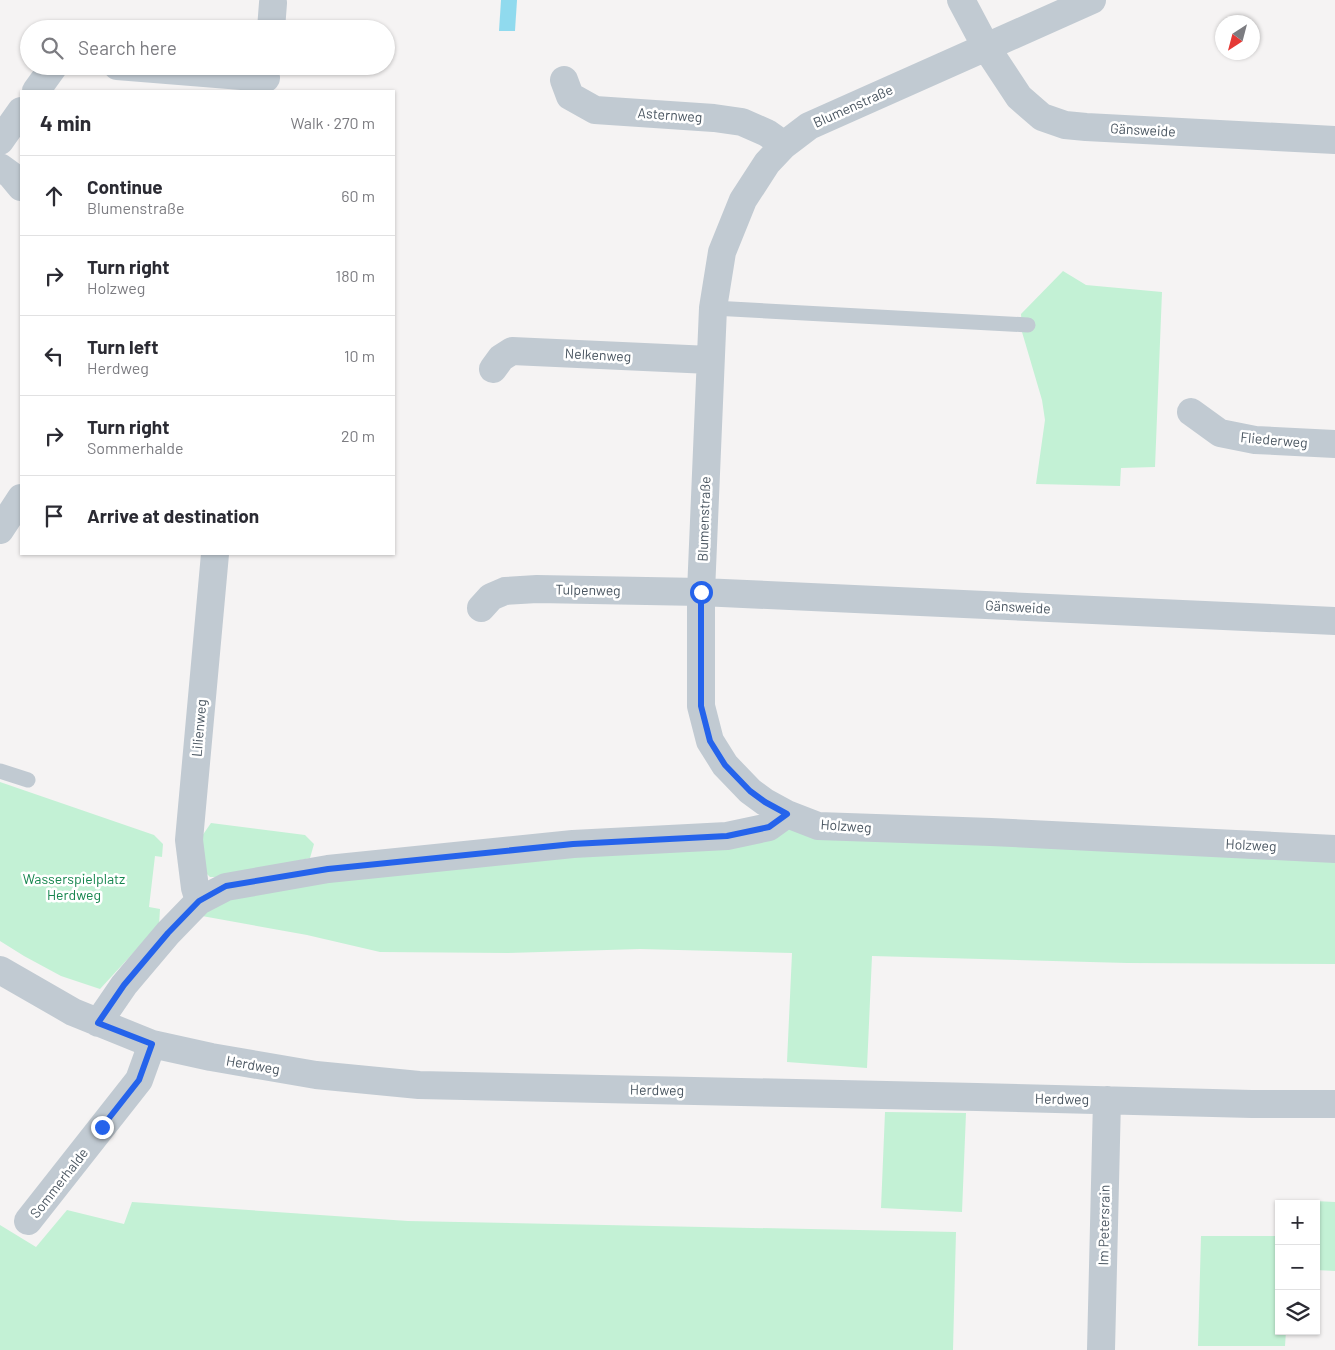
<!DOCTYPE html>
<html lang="en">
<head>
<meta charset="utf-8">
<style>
	body { margin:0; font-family:Barlow,sans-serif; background:#f7f7f7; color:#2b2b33 }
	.controls { position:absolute; right:15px; bottom:15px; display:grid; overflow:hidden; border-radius:0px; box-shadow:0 1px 4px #0004 }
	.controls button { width:45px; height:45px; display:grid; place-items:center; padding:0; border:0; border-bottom:1px solid #e1e1e2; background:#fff; color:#2b2b33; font:25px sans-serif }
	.compass { position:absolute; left:1215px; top:15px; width:45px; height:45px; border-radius:50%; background:#fff; box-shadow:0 1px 4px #0004; rotate:216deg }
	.stop { position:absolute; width:15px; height:15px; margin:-11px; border:4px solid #2563eb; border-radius:50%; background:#fff }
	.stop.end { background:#2563eb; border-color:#fff; box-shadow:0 1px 5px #0008 }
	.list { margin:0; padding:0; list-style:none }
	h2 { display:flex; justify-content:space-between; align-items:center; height:65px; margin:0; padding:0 20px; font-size:21px }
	h2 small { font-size:16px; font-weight:400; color:#7c7c81 }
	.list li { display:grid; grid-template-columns:32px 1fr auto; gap:15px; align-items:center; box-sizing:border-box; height:80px; padding:0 20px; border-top:1px solid #e1e1e2 }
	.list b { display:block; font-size:19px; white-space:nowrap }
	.list p { margin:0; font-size:16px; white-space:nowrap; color:#7c7c81 }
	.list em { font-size:16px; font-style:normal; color:#7c7c81 }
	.icon { flex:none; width:28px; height:28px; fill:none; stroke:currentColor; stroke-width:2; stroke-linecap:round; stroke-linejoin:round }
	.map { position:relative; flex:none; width:1335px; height:1350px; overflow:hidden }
	.search { position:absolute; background:#fff; box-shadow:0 1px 4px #0004; left:20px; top:20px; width:375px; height:55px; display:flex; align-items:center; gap:12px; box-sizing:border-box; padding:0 18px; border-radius:28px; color:#7c7c81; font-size:19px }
	.panel { position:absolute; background:#fff; box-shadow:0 1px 4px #0004; left:20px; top:90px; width:375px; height:465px; border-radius:0px }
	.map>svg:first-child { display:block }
	.green { fill:#c3f1d5 }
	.water { fill:#90daee }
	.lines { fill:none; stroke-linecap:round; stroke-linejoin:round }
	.service { stroke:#c1cad2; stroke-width:15 }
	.minor { stroke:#c1cad2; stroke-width:28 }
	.route { stroke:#2563eb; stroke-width:6 }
	.labels { text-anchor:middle; stroke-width:5; stroke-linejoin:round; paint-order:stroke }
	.street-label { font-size:14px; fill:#4a5661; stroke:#fff }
	.park-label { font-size:14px; fill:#17864f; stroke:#fff }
</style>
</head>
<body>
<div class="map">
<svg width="1335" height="1350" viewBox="0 0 1335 1350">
	<rect width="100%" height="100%" fill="#f5f3f3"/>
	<path class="green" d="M1063,271L1086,285L1162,292L1155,467L1121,468L1120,486L1036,484L1045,420L1042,400L1022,332L1021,314Z
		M0,782L154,835L163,844L162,857L155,856L149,907L160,909L159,925L100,989L61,976L24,956L0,941Z
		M211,823L305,835L314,844L310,858L227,877H210L199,866L202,836Z
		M769,827L1335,849V964L1127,963L872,956L867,1068L787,1062L792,953L640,949L508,953L380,952L307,935L202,916L214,903L334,878Z
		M885,1112L966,1113L962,1212L881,1208Z
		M1294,1200L1335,1202V1271L1316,1270V1204H1294Z
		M132,1202L408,1221L956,1232L953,1350H0V1225L36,1247L67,1210L124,1224Z
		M1201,1236H1279V1331H1286L1285,1346H1198Z"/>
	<path class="water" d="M501,0H517L515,31H499Z"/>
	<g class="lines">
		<path class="service" d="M713,308L1028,325
			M0,771L28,780"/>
		<path class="minor" d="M961,0L986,47L1019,97L1042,117L1065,125L1086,127L1335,140
			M1092,0L809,126L784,145L767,163L743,200L722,252L713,308L701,592V706L710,741L725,765L750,791L765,802L787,814L818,826L991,832L1335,849
			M271,29L273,3
			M117,66L266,78
			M564,80L570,96L595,110L714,118L742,122L767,133L784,145
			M36,91L54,66
			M0,141L21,111
			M0,167L11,175L21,187
			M493,369L501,358L512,351L710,360
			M1191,412L1220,433L1255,440L1335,444
			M0,530L21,498
			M481,608L491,597L505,591L537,589L701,592L1335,621
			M199,901L195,888L189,840L215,554
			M0,970L73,1012L152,1044L211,1057L316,1075L419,1085L977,1097L1252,1104H1335
			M98,1023L124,985L168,933L199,901L226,887L328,869L573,844L727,836L769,827L787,814
			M28,1221L139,1080L152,1044
			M1101,1350L1107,1100"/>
	</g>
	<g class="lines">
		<path class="route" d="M102,1127L139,1080L152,1044L98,1023L124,985L168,933L199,901L226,886L328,869L573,844L727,836L769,827L787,814L765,802L750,791L725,765L710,741L701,706V592"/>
	</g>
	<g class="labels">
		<g class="street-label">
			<text transform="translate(853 106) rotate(-24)" y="5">Blumenstraße</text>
			<text transform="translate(670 115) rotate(4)" y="5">Asternweg</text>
			<text transform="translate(1143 130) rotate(3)" y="5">Gänsweide</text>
			<text transform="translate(598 355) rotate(3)" y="5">Nelkenweg</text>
			<text transform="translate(1274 440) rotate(5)" y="5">Fliederweg</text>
			<text transform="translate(704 519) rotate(-88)" y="5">Blumenstraße</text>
			<text transform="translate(588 590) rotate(1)" y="5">Tulpenweg</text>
			<text transform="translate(1018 607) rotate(3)" y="5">Gänsweide</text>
			<text transform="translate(199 728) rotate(-85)" y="5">Lilienweg</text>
			<text transform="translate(846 826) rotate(4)" y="5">Holzweg</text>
			<text transform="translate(1251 845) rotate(3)" y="5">Holzweg</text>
			<text transform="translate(253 1065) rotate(10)" y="5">Herdweg</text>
			<text transform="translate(657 1090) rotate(1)" y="5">Herdweg</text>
			<text transform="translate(1062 1099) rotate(1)" y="5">Herdweg</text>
			<text transform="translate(59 1183) rotate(-52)" y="5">Sommerhalde</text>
			<text transform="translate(1104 1225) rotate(-89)" y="5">Im Petersrain</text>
		</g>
		<g class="park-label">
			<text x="74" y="884">Wasserspielplatz<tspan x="74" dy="16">Herdweg</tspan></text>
		</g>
	</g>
</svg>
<div class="controls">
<button>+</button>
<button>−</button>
<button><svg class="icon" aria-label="layers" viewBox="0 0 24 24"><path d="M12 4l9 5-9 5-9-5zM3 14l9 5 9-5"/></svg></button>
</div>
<svg class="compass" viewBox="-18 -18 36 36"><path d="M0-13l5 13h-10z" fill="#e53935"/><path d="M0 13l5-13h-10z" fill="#7c7c81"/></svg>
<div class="stop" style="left:701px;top:592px"></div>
<div class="stop end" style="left:102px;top:1127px"></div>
<div class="search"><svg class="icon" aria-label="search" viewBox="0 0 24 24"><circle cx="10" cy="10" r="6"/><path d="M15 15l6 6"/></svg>Search here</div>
<section class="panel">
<h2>4 min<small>Walk · 270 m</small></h2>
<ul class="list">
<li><svg class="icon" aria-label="ahead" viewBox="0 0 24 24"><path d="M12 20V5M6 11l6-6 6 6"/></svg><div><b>Continue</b><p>Blumenstraße</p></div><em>60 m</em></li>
<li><svg class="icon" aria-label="right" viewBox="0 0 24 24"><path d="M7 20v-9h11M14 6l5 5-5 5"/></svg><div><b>Turn right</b><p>Holzweg</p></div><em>180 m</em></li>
<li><svg class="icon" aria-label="left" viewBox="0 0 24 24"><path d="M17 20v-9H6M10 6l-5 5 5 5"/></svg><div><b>Turn left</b><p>Herdweg</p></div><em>10 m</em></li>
<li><svg class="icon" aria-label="right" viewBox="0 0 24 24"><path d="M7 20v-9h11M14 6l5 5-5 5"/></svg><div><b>Turn right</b><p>Sommerhalde</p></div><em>20 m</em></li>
<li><svg class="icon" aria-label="arrive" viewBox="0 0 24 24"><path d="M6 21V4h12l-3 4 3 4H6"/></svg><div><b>Arrive at destination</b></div></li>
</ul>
</section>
</div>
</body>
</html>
